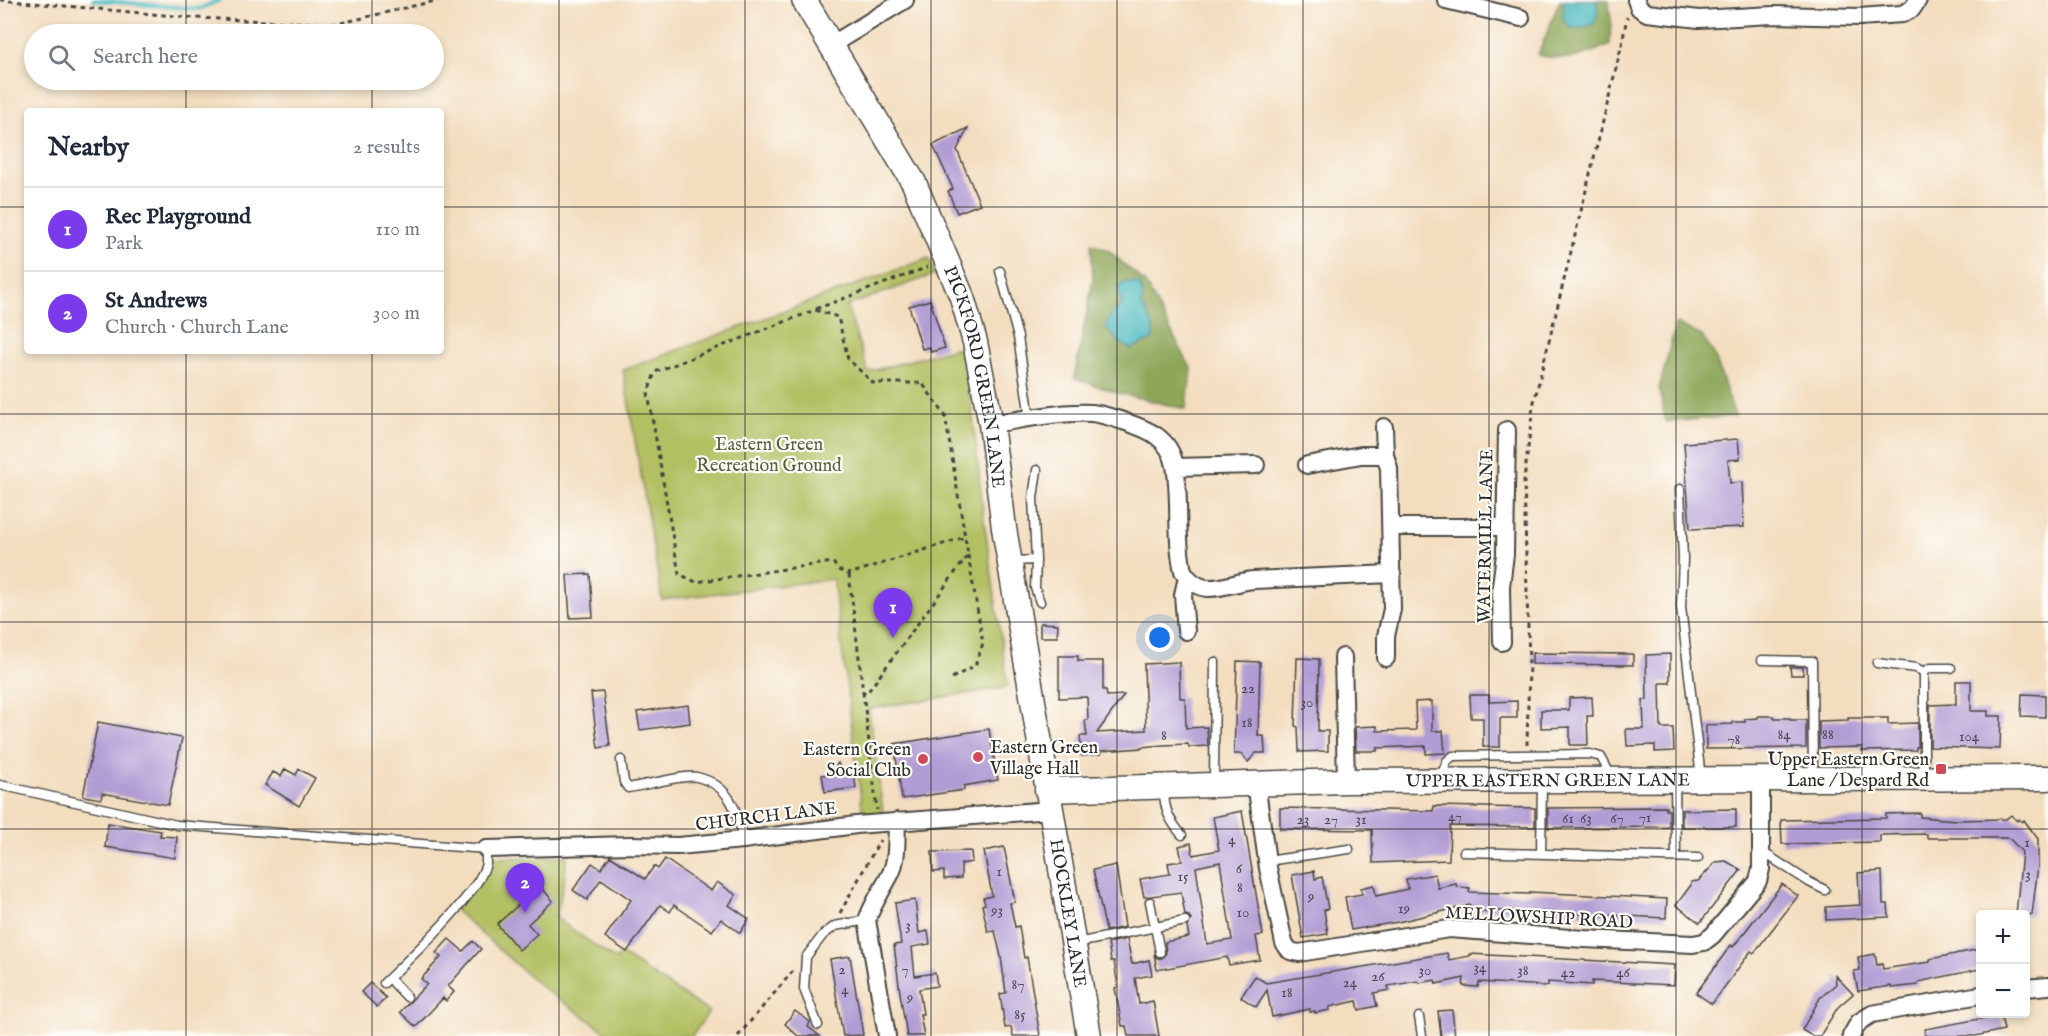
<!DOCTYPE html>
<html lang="en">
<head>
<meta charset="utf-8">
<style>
	body { margin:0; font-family:"IM FELL English",serif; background:#f2f2f3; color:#1f2937 }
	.controls { position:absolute; right:18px; bottom:18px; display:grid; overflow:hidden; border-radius:6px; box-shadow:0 3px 9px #0003 }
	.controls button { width:54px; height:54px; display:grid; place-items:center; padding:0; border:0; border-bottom:2px solid #e0e1e3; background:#fff; color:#1f2937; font:30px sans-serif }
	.you { position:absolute; left:1160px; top:638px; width:21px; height:21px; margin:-15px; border:4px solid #fff; border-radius:50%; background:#1a73e8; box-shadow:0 0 0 9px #1a73e833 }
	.badge { display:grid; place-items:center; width:39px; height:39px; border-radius:50%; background:#7c3aed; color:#fff; font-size:20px; font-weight:700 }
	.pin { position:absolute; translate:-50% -50px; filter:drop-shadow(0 2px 3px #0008) }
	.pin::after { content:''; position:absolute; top:32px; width:21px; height:18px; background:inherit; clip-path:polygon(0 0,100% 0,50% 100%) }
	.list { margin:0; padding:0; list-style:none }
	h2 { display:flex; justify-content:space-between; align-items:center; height:78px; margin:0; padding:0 24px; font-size:26px }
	h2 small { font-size:20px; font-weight:400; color:#747a83 }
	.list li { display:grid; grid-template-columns:39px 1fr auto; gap:18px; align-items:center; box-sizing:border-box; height:84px; padding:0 24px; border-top:2px solid #e0e1e3 }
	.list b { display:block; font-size:22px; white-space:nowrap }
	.list p { margin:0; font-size:20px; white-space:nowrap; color:#747a83 }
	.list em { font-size:20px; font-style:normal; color:#747a83 }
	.icon { flex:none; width:33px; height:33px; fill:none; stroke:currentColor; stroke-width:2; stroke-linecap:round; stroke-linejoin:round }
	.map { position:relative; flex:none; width:2048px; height:1036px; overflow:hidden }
	.search { position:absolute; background:#fff; box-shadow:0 3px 9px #0003; left:24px; top:24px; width:420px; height:66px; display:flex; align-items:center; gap:15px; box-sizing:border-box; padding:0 21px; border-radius:33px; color:#747a83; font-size:22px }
	.panel { position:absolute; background:#fff; box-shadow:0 3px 9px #0003; left:24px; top:108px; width:420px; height:246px; border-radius:6px }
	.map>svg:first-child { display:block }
	.green { fill:#b2bf62; stroke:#6e7546; stroke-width:1.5 }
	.forest { fill:#8da658; stroke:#5c6842; stroke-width:1.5 }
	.water { fill:#4ab9c0; stroke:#3a7276; stroke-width:1.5 }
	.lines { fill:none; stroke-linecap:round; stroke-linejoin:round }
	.stream { stroke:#4ab9c0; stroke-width:4.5 }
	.building { fill:#b19cd4; fill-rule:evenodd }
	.lane-casing { stroke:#494641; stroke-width:11 }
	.street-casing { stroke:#494641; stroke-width:20 }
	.secondary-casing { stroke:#494641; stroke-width:27 }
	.path { stroke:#494641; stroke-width:3; stroke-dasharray:4.5 4.5; stroke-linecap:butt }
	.lane { stroke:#fff; stroke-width:8 }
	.street { stroke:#fff; stroke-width:16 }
	.secondary { stroke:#fff; stroke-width:24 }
	.grid { fill:none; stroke:#2b2b2b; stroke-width:1.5; stroke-opacity:0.55 }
	.poi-dot { fill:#d1495b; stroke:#fdfcf7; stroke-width:2 }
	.labels { text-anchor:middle; stroke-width:4.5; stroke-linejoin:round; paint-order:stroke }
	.number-label { font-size:15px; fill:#4c4755 }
	.street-label { font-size:18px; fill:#2b2b2b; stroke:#fdfcf7 }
	.park-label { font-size:18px; fill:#5a5f3e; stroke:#fdfcf7 }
	.poi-label { font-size:18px; fill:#2b2b2b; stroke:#fdfcf7; text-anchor:end }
</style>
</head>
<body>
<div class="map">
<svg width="2048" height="1036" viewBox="0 0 2048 1036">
	<rect width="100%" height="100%" fill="#fdfcf7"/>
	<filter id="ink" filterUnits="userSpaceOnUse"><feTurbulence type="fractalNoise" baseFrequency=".0167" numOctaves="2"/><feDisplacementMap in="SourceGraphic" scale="12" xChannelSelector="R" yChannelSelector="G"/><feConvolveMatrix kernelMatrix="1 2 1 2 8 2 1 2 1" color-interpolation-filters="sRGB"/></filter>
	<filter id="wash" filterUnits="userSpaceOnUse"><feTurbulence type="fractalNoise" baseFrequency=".008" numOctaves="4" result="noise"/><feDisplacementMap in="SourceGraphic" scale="24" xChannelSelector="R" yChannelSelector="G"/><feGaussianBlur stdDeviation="1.35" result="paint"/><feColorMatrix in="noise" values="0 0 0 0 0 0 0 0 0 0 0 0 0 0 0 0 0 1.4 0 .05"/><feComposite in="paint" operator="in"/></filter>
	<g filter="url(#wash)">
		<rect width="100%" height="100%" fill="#f3ddbf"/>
		<path class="green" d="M929,258L935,274L847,306L868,372L959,347L972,409L984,520L1008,687L869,709L883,812L863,815L833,579L662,600L623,370Z
			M567,856L565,876L556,918L616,960L621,954L709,1012L692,1036H612L540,986L455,910L479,882L491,858Z"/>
		<path class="forest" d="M1560,0H1608L1611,18L1610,44C1580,58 1570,62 1538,55Z
			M1091,244L1108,250L1145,283L1192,370L1186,409L1118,393L1074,378L1093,280Z
			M1676,323L1702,336L1714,354L1735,416L1666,422L1659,389Z"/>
		<path class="water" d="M1564,0H1596L1598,11L1595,23L1582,28H1570L1563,18Z
			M1126,282L1140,284L1143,296L1141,305C1149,316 1156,326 1152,340L1131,349L1119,342L1106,328L1112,313L1122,304L1118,287Z"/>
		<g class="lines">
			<path class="stream" d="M93,0L199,9L220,0"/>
		</g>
		<g id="blocks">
			<path class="building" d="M968,128L957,150L980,204L957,213L948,191L953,189L933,145Z
				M930,300L945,348L931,352L929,347L922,349L909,306Z
				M1738,439L1740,459L1728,460L1730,483L1742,482L1744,527L1690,529L1684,443Z
				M590,574L593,617L570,618L567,575Z
				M1040,623L1058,624L1057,637H1040Z
				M1532,653L1633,654V665L1532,664Z
				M1670,654V683H1660L1661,728H1673L1674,751L1655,752V745L1627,746L1626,729H1644L1643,700H1647L1646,655Z
				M1059,656H1078V661H1103V690H1106L1107,696L1124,695L1097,733L1146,730L1144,664L1179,662L1180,698H1185L1186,728L1207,727L1208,746L1189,747L1188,744L1163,745L1141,747L1142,748L1101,751V754L1082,756L1080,736H1087L1085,720H1088L1087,697L1059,698Z
				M1297,658L1319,659L1318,731H1328V751L1299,752L1298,727L1295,726Z
				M1237,661L1260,662L1258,736H1264L1265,753H1256L1248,762L1241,754H1234Z
				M1790,667H1803V675H1791Z
				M1956,681H1971V711H1988V716H2001L2000,749L1930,747V705L1956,704Z
				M603,692L610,746L598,748L591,693Z
				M2022,694L2045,695V717L2021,716Z
				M1470,695H1489V702L1517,701V718H1500V747H1483V718H1471Z
				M1592,697L1593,716H1587L1588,745H1570V727L1541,728V710H1569V698Z
				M1432,701V731H1443L1445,753L1426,754V746L1377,748V751H1356L1355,727L1377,726V731L1416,730L1415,702Z
				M688,705L690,723L640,730L637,712Z
				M1758,716H1774V718H1790V720H1806V748L1706,749V725L1733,724V722H1745V719L1758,718Z
				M1848,718H1888V724L1918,723V747H1916V750L1862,751V747L1819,748V721L1848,720Z
				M98,722L182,738L168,805L102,793L101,799L83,796Z
				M989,729L998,780L964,786V790L902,799L894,744Z
				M838,763L841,770H845L846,773L854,772L856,788L825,792L822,775L830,774Z
				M285,769L296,775L299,769L315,778L299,806L265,785L273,772L281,776Z
				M1434,806L1535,808V827L1450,826L1449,860L1373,863L1372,830L1280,829V808L1433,811Z
				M1666,807V810H1669V827L1548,828V808Z
				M1736,809V827H1682V810Z
				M1242,811L1263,935L1256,936L1260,960L1229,965L1227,957L1157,970L1154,954L1157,958H1162L1166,953L1165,942L1189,937L1187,927L1191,920L1189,916L1185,915L1181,892L1144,897L1140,879L1170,874L1168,863L1182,861L1179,846L1191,843L1193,855L1219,850L1213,817ZM1220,862L1232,940L1207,944L1196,867Z
				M1920,813V817L1956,820L2006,819L2011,815L2017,821L2019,819L2022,822L2024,820L2038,839V865L2032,915H2016L2022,852L2009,838H1927V834L1880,835V842L1782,844L1781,820L1886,818V814Z
				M108,823L161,831L160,836L177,837L175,858L105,847Z
				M1004,847L1015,902L1010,903L1015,927L1019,926L1024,958L1027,957L1040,1036H1013L1011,1027L1005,1028L1000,994L1006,993L1001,957L995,931L988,932L982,905L985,904L983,898L992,896L984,851Z
				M971,851L972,862L961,864V878L944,879V871L933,872L932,852Z
				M610,856L645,879L654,866L658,869L665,859L711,891L717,882L736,895L729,905L749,919L740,933L721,919L712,931L674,905L670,912L660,905L627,952L605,937L631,900L601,879L587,900L573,890L592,863L601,869Z
				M1726,861L1741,870L1700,923L1676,905L1691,885V882L1698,881L1716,862Z
				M1116,865L1125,927L1106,931L1093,870Z
				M1314,871L1315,879L1322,877L1328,909L1324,910L1328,934L1303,938L1292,875Z
				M1882,871L1883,904H1888L1889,917L1826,920V907L1860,905L1858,873Z
				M1435,874L1438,888L1456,884L1457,887L1470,888L1469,892L1530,894V892L1667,899L1666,918L1525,911H1470V905L1398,922L1351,930L1345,897L1362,894L1361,888L1374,885L1376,896L1408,889L1406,879Z
				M1782,884L1798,896L1754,953L1751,951L1712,1004L1696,993L1731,945L1733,947Z
				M529,886L535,892L541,887L553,901L528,924L537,934L519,950L497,924L525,899L520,894Z
				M915,900L919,933L928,931L930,944L912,947L915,976L935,973L937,986L919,989L923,1014H920L924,1036H907L900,993L894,945L901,944L895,903Z
				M449,939L463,951L473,941L481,949L448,986L454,992L446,1001L443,998L416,1027L400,1012L427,984L421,979L441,957L436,953Z
				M1127,939L1132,964L1149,960L1152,975L1135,978L1139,1004L1153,1001L1159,1036H1128L1126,1026H1122L1115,988L1118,987L1114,961H1111L1108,943Z
				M1980,949V969L1918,982V985L1891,988V986L1858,991L1854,971L1860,970L1858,957L1875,954L1877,965L1882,964L1883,969L1930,962V959Z
				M1447,953L1449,960L1470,956V954L1675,965L1674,985L1592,981V985L1548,982V986L1479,982L1478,987L1463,986L1464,978L1436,984L1435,980L1419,983L1418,981L1388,986L1389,990L1374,993L1377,1006L1359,1010L1357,1001L1329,1007L1330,1010L1315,1013V1011L1310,1012V1009L1272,1017L1267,990L1256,1007L1241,997L1255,976L1266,983Z
				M850,956L863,1035L843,1036L830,959Z
				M1835,975L1853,994L1838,1007L1820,1036H1812L1802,1030L1820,998L1836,984Z
				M370,983L386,998L377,1007L361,992Z
				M1452,1010L1455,1036H1441L1438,1011Z
				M795,1011L810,1022L808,1027L820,1036H798L785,1024Z
				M2001,1015L2004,1030L1975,1036H1925V1029Z"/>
		</g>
	</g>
	<g filter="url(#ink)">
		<use href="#blocks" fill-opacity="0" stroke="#494641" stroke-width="1.5"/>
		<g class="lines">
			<defs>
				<path id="lane" d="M1000,271L1018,337L1030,418
					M1680,489L1683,558L1681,607L1701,778
					M1036,560L1035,588L1040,602
					M1013,561L1036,560L1033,498L1037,470
					M1762,660L1812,661L1813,776
					M1877,663L1916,668L1924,672V778
					M1924,672L1930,668H1951
					M621,760L624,782L628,788C643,786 685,774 697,777C730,785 738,811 743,840
					M1441,777L1447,761L1453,756L1590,754L1601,757L1612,778
					M1675,780L1676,857
					M1214,784L1215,662
					M0,785L177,825L486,849C486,853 486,858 486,863C481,892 407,961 384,983
					M1164,790C1164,809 1169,820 1182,835
					M1761,851L1809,882L1825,890
					M1464,852L1698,858
					M1541,854L1542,783
					M1267,861L1349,849
					M1150,902L1160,952
					M1077,943L1185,921
					M389,978L407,997
					M1419,1017L1422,1036
					M818,1025L804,989L806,957L823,935L835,926L867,920"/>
				<path id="street" d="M1446,0L1521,18
					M1636,0L1639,8L1647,13L1699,19L1773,15L1859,17L1902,14L1912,9L1918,0
					M831,45L905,0
					M991,424C1020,420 1063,411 1092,413C1102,414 1113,418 1123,421C1147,429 1170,437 1175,466C1181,500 1175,537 1183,571C1202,601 1226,583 1253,580L1392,574
					M1384,427L1385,455L1389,468L1392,609L1386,636V658
					M1307,465L1361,455H1385
					M1175,467L1256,465
					M1392,527H1505
					M1186,631L1183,595L1187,577
					M1502,642L1501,586L1505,554L1507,430
					M1343,657L1346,781
					M1256,783L1268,868L1284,943L1290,951L1299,953L1449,929L1584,939L1693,944L1704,942L1713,935L1758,881L1761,869V779
					M486,849L630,845L678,846L743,840L856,825L1050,810
					M2026,988L2048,986
					M887,1036L867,920C873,903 883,889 891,873C898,857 896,838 897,821
					M1851,1036L1859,1022L1872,1014L1980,995"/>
				<g id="secondary">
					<path id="s1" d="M804,0L914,183L962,297L975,342L991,424L1004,528L1089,1036"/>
					<path id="s2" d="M1047,790L1346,781L2048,778"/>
				</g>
			</defs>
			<use href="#lane" class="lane-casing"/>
			<use href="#street" class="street-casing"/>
			<use href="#secondary" class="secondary-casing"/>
			<path class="path" d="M0,0L196,18L337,24L439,0
				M816,309L928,267
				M849,574L863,692L867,693L968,555L965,537L849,574L838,570L833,562L696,582L679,574L648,393L655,372L815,310L838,317L848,359L873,383H922L945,415L965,537
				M952,678L975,666L983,643L968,555
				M863,692L877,810
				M1527,745L1529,665L1524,481L1533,406L1622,44L1627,17
				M840,913L880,840
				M738,1036L793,971"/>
			<use href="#lane" class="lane"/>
			<use href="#street" class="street"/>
			<use href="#secondary" class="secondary"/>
		</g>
	</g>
	<path class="grid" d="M186,0V34M372,0V34M559,0V1036M745,0V1036M931,0V1036M1117,0V1036M1303,0V1036M1489,0V1036M1676,0V1036M1862,0V1036M186,80V111M372,80V111M0,207H27M441,207H2048M186,351V1036M372,351V1036M0,414H2048M0,622H2048M0,829H2048"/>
	<g class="poi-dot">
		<circle cx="978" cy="757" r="6"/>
		<circle cx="923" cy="759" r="6"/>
		<rect x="1935" y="763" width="12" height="12" rx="3"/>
	</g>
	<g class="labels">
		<g class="number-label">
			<text x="1248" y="693">22</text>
			<text x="1307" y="707">30</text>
			<text x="1247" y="727">18</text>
			<text x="1784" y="739">84</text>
			<text x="1828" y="739">88</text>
			<text x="1164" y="740">8</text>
			<text x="1969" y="741">104</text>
			<text x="1734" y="744">78</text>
			<text x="1455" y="821">47</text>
			<text x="1645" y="822">71</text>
			<text x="1568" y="823">61</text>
			<text x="1586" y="823">63</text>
			<text x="1617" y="823">67</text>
			<text x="1303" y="824">23</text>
			<text x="1331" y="824">27</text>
			<text x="1361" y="824">31</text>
			<text x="1232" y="844">4</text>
			<text x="2027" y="847">1</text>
			<text x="1239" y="873">6</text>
			<text x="999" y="876">1</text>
			<text x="2028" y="879">3</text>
			<text x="1183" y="881">15</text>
			<text x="1240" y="892">8</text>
			<text x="1311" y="901">9</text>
			<text x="1404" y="913">19</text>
			<text x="997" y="915">93</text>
			<text x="1243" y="917">10</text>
			<text x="908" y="930">3</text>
			<text x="1480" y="972">34</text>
			<text x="842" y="974">2</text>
			<text x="905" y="974">7</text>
			<text x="1425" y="975">30</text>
			<text x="1523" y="975">38</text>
			<text x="1568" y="977">42</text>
			<text x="1623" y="977">46</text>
			<text x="1378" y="981">26</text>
			<text x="1350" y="987">24</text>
			<text x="1018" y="989">87</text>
			<text x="845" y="994">4</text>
			<text x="1287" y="997">18</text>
			<text x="910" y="1002">9</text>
			<text x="1020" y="1019">85</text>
		</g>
		<g class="street-label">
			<text dy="6" stroke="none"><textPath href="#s1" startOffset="418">PICKFORD GREEN LANE</textPath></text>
			<text transform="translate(1485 536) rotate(-89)" y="6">WATERMILL LANE</text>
			<text dy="6" stroke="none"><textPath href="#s2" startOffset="501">UPPER EASTERN GREEN LANE</textPath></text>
			<text transform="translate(766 816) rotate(-7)" y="6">CHURCH LANE</text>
			<text dy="6" stroke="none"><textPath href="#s1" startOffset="963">HOCKLEY LANE</textPath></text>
			<text transform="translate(1539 917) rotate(3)" y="6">MELLOWSHIP ROAD</text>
		</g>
		<g class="park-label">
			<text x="769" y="450">Eastern Green<tspan x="769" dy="21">Recreation Ground</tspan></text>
		</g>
		<g class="poi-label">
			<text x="990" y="753" text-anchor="start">Eastern Green<tspan x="990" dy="21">Village Hall</tspan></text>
			<text x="911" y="755">Eastern Green<tspan x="911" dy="21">Social Club</tspan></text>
			<text x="1929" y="765">Upper Eastern Green<tspan x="1929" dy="21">Lane / Despard Rd</tspan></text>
		</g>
	</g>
</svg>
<div class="controls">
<button>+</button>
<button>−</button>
</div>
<div class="you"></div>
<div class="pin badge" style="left:893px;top:638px">1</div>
<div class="pin badge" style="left:525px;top:913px">2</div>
<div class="search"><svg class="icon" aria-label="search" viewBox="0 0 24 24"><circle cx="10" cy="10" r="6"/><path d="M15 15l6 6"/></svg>Search here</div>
<section class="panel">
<h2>Nearby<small>2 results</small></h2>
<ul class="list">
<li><span class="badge">1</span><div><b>Rec Playground</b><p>Park</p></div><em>110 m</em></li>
<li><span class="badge">2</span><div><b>St Andrews</b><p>Church · Church Lane</p></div><em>300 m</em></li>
</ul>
</section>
</div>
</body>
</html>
